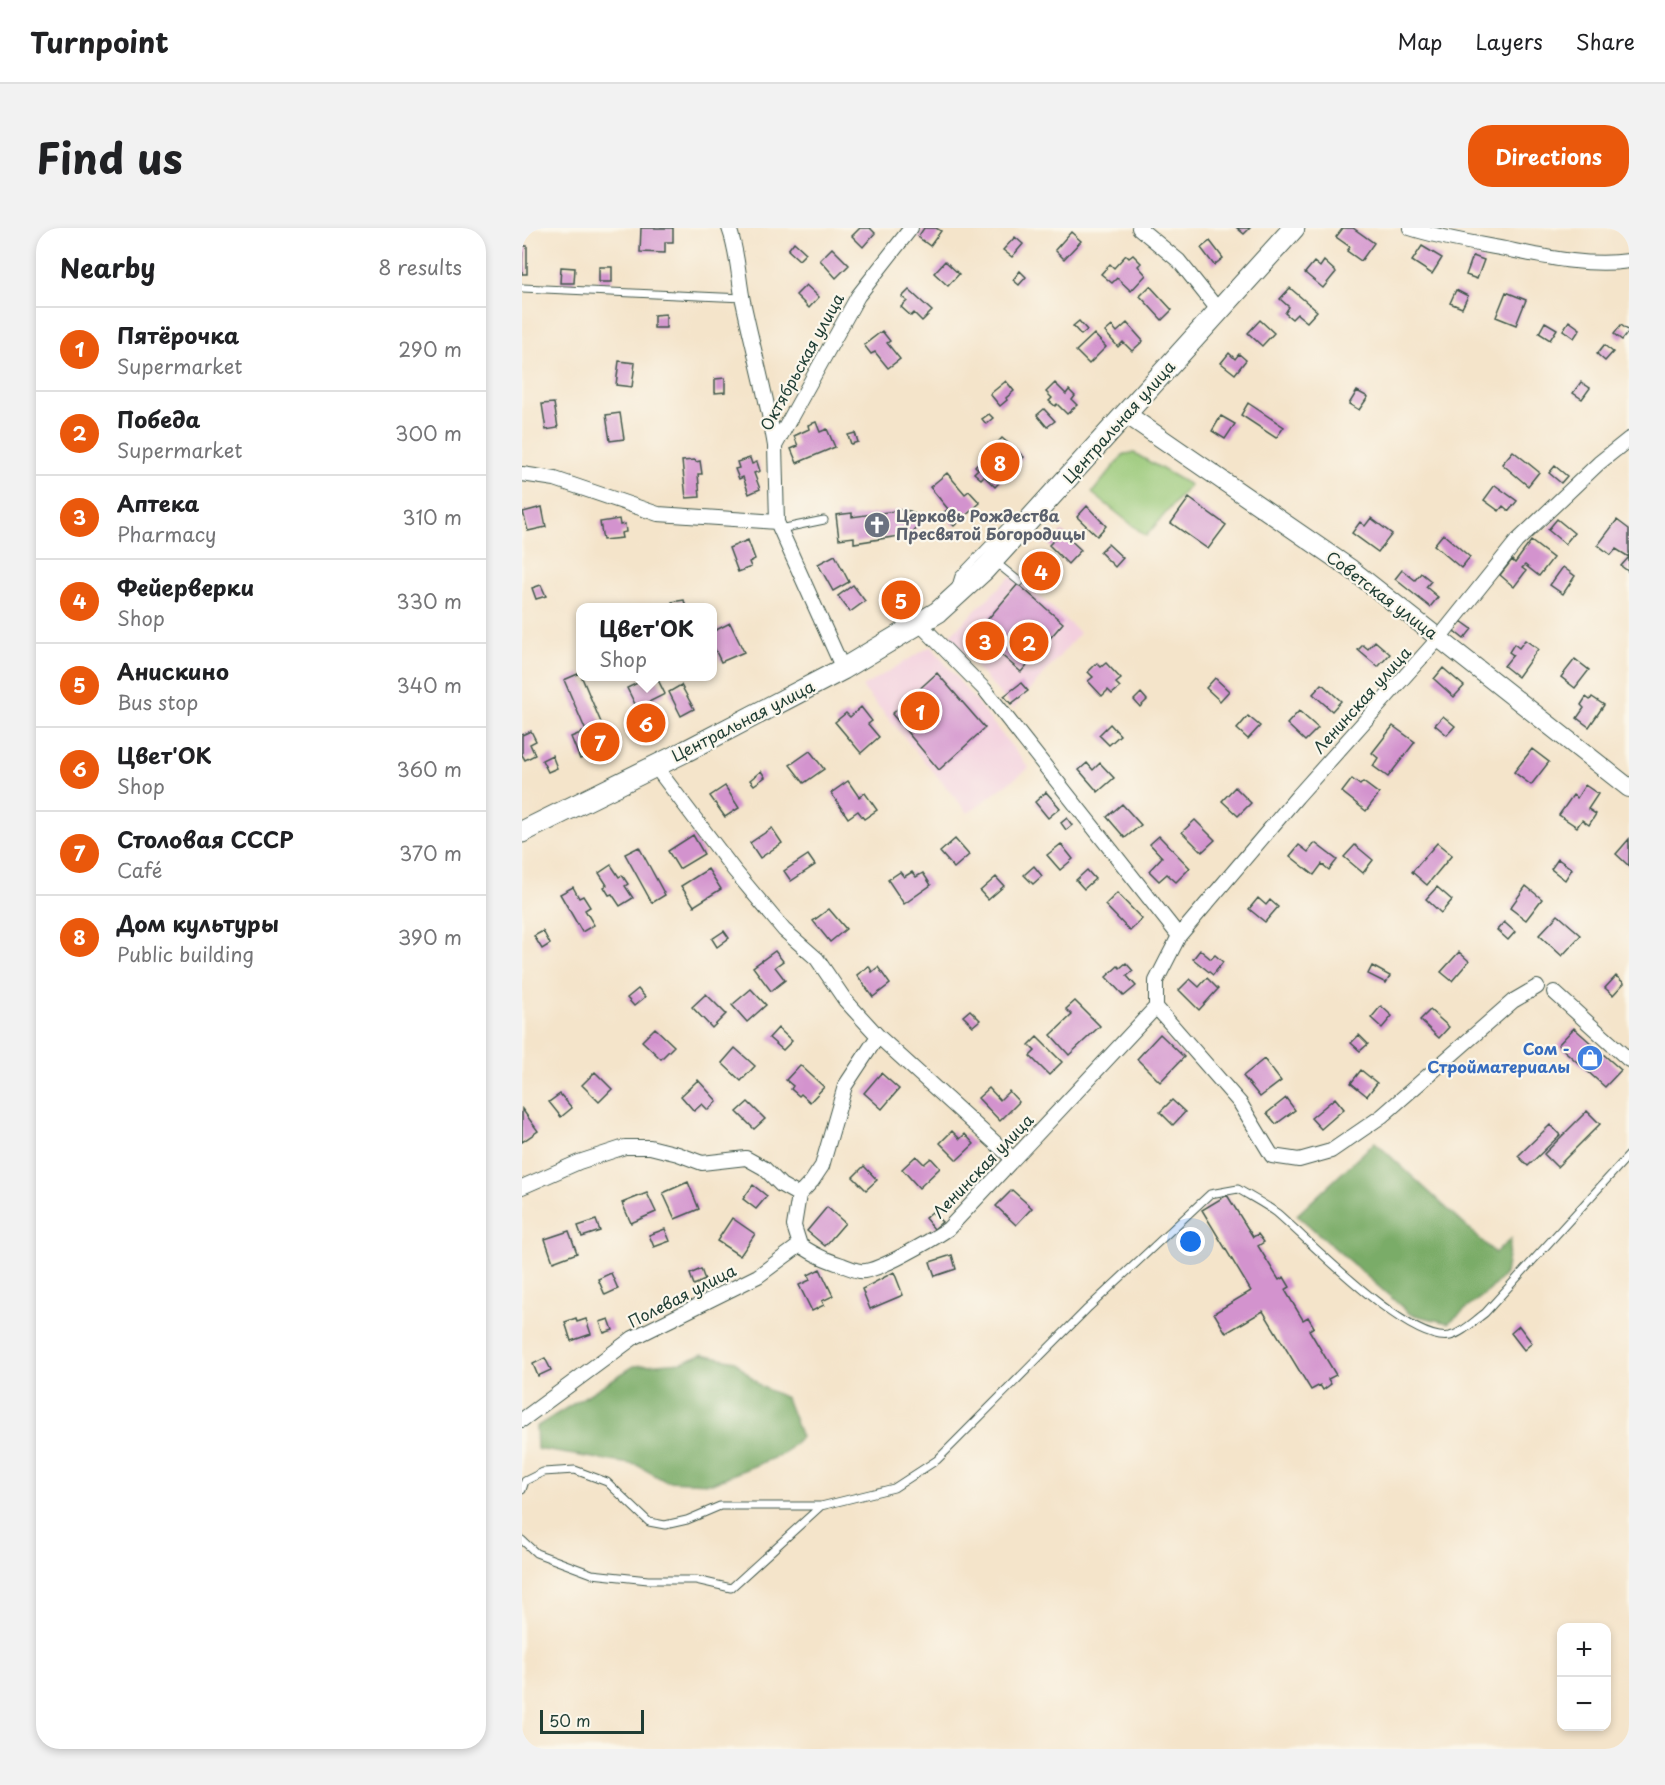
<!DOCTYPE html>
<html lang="en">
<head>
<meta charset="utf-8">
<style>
	body { margin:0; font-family:"Playpen Sans",sans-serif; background:#f2f2f2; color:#202124 }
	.controls { position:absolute; right:18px; bottom:18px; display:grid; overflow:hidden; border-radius:12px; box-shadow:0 3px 9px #0003 }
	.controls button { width:54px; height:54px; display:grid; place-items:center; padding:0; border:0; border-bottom:2px solid #e0e0e0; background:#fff; color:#202124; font:30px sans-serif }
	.scale { position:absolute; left:18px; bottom:15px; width:104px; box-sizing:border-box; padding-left:6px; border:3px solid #1f3d34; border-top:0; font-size:16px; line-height:21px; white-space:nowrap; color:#1f3d34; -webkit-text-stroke:4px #fbf7ec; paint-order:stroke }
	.you { position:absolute; left:669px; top:1014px; width:21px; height:21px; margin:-15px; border:4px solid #fff; border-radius:50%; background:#1a73e8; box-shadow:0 0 0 9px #1a73e833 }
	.badge { display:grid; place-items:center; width:39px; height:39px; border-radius:50%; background:#ea580c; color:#fff; font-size:20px; font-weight:700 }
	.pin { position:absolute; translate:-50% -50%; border:3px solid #fff; box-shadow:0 2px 6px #0006 }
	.popup { position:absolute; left:54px; top:375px; width:141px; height:78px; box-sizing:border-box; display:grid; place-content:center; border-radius:12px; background:#fff; filter:drop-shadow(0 2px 4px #0005); font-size:20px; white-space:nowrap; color:#757577 }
	.popup b { font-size:22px; color:#202124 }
	.popup::after { content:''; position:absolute; left:50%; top:100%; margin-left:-12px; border:12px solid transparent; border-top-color:#fff }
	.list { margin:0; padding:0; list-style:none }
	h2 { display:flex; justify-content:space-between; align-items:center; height:78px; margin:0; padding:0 24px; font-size:26px }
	h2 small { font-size:20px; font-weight:400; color:#757577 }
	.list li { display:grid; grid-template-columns:39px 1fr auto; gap:18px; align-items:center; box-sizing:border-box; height:84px; padding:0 24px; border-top:2px solid #e0e0e0 }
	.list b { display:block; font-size:22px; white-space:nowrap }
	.list p { margin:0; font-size:20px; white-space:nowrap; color:#757577 }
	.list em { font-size:20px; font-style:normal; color:#757577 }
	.map { position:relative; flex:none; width:1107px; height:1521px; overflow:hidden; border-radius:24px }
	header { display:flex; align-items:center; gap:36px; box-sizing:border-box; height:84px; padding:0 30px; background:#fff; border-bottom:2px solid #e0e0e0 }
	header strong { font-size:28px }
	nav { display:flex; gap:33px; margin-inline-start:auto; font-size:21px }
	.intro { display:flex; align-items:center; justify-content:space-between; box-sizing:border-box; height:144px; padding:0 36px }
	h1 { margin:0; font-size:42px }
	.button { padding:15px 27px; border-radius:24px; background:#ea580c; color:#fff; font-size:21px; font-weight:700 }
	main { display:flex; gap:36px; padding:0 36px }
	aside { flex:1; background:#fff; border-radius:24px; box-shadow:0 3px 9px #0003 }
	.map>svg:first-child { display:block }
	.built { fill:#f3cfde }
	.green { fill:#98c877; stroke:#5c8256; stroke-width:1.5 }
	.forest { fill:#7aac68; stroke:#4c744e; stroke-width:1.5 }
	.building { fill:#d393ce }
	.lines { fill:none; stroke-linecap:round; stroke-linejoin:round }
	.service-casing { stroke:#3f564a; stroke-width:9 }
	.minor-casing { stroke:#3f564a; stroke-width:16 }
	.secondary-casing { stroke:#3f564a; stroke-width:20 }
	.primary-casing { stroke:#3f564a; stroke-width:23 }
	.service { stroke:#fff; stroke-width:7 }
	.minor { stroke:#fff; stroke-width:14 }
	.secondary { stroke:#fff; stroke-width:18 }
	.primary { stroke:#fff; stroke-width:21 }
	.labels { text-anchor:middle; stroke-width:4.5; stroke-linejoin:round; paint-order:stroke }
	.street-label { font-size:16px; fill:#1f3d34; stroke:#fbf7ec }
	.worship-label { font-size:16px; font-weight:bold; fill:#5b616d; stroke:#fbf7ec; text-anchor:start }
	.shop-label { font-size:16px; font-weight:bold; fill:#366cbe; stroke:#fbf7ec; text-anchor:end }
</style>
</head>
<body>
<header>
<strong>Turnpoint</strong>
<nav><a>Map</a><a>Layers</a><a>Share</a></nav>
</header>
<div class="intro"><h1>Find us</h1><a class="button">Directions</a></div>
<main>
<aside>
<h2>Nearby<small>8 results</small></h2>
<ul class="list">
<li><span class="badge">1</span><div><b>Пятёрочка</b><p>Supermarket</p></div><em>290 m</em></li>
<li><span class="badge">2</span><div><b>Победа</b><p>Supermarket</p></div><em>300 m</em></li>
<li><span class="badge">3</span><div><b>Аптека</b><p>Pharmacy</p></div><em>310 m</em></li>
<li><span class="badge">4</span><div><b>Фейерверки</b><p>Shop</p></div><em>330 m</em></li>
<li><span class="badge">5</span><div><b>Анискино</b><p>Bus stop</p></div><em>340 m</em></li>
<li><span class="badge">6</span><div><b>Цвет'OK</b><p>Shop</p></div><em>360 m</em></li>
<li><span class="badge">7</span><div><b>Столовая СССР</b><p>Café</p></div><em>370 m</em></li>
<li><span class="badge">8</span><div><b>Дом культуры</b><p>Public building</p></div><em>390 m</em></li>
</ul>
</aside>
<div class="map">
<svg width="1107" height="1521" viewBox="0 0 1107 1521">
	<rect width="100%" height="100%" fill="#fbf7ec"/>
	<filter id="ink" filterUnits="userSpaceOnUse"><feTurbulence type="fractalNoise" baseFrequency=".0167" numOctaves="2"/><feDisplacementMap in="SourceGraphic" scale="12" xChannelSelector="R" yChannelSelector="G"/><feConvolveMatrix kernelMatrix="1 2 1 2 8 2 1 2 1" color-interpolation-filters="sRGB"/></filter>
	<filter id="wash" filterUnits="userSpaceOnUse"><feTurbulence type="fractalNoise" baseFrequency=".008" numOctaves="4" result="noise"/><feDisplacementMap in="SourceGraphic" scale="24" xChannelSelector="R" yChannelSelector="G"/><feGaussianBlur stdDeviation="1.35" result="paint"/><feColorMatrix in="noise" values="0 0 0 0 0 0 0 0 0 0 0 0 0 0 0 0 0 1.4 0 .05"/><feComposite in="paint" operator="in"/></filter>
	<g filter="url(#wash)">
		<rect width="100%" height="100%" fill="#f4e4ca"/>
		<path class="built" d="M492,345L558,405L491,481L427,408Z
			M409,418L507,540L446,585L340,459Z"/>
		<path class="green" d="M612,225L668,257L624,308L570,265L602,226Z"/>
		<path class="forest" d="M853,914L973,1025L989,1011L983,1046L968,1062L926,1095L888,1086L775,987Z
			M180,1126L213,1133L238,1158L264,1170L279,1209L261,1226L190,1255L143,1253L115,1237L15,1221L14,1199L112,1138L160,1134Z"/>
		<g id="blocks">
			<path class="building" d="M119,0H151V14H143V25L118,24Z
				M338,0H348L353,5L341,19L330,8Z
				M402,0H414L419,3L408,18L396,9Z
				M715,0H728L722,6Z
				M821,0H831L852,15L839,33L825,23L828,19L814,9Z
				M549,4L559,13L542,31L533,22Z
				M493,9L501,16L490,29L481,22Z
				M688,13L701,30L692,37L679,20Z
				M272,14L284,25L277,32L266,22Z
				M0,18H5V46H0Z
				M900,18L920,30L910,46L890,33Z
				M310,20L327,37L314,50L298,32Z
				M604,27L607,30L611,27L619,35L616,38L624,47L609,63L595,50L590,55L579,46L588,36L592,40Z
				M951,28L962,32L955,51L944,47Z
				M423,33L437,46L426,58L412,45Z
				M802,33L814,44L801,60L783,45L792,34L798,39Z
				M39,39L53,40L52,55H38Z
				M77,39H90V54H77Z
				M498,43L504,49L497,57L491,52Z
				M284,57L297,69L287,80L274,67Z
				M628,58L650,82L640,92L618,68Z
				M768,60L795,83L785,94L775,86L770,91L763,85L767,79L758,71Z
				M387,62L410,83L400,93L392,85L389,88L379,79L385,73L380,69Z
				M934,62L946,68L940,80L928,75Z
				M984,64L1004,72L994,97L974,89Z
				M144,86V100H132V87Z
				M738,92L752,105L740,118L726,105Z
				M557,93L565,102L559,107L551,98Z
				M1047,93L1058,101L1052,110L1041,102Z
				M1023,94L1035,101L1028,112L1017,105Z
				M605,95L621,113L610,123L601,114L596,119L583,104L590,98L595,104Z
				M1099,97L1107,103L1100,112L1092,106Z
				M360,103L368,113L365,115L378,131L366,140L353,124L349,126L342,117Z
				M572,106L584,119L567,136L554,123Z
				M1082,117L1091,124L1083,133L1075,126Z
				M707,125L713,131L717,126L724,132L713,146L699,135Z
				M97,133L113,135L110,159L94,157Z
				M203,150V164L193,165V151Z
				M484,153L492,163L484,170L485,172L478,178L468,166Z
				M1059,154L1068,160L1060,171L1051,165Z
				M533,155L544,166L547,162L553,168L550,172L555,177L545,186L535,176L533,178L527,173L530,170L524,164Z
				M835,163L846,169L837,182L827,176Z
				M32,175L36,200L24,202L20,176Z
				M726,175L762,199L754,210L719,187Z
				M522,181L533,193L525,199L515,187Z
				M98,185L102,211L88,213L84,187Z
				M467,186L471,190L464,196L460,191Z
				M699,188L713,196L703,211L690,203Z
				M294,194L298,204L305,201L313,219L275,235L269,221L276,218L272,208L287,201L286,197Z
				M333,205L336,214L329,216L326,207Z
				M480,210L502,229L473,259L462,248L459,251L452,245L456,241L453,238Z
				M991,223L1017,244L1006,258L980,236Z
				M228,230L230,236L235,234L238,243L232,245L238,261L227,266L221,249L217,251L213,241L217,240L215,234Z
				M173,232L174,234L178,233L180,246H176L178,269L164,270L160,233Z
				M1033,238L1045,248L1039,255L1027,245Z
				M425,245L443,266L447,263L458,275L432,298L421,285L426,281L408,259Z
				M973,257L995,273L987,283L981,278L977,283L962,272Z
				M667,270L704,297L686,321L649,295Z
				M565,278L584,298L575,308L555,289Z
				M20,279L24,299L6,303L1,284Z
				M380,282L388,283L393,286L396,293L395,300L390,306L332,315V309L317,311L314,287L330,285V289Z
				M849,290L870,306L856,324L830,305L838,294L843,298Z
				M97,291L98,297L103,296L104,304L99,305L100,310L81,312L78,294Z
				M1035,291L1052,305L1043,316L1026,302Z
				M1095,292L1107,301V344L1099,338L1107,329L1094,321L1089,327L1076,317Z
				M540,304L559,322L546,336L527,317Z
				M921,306L948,329L939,340L912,317Z
				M226,312L233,331L227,334L229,339L216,344L207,320Z
				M1009,313L1031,330L1017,348L1003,337L1000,340L1004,343L992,359L978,347L990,332L993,335Z
				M586,316L601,330L593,339L578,324Z
				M313,327L327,354L311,363L296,336Z
				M515,330L528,342L520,351L507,339Z
				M1041,339L1053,348L1041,366L1028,357Z
				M880,342L893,352L899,345L909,353L904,359L916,369L908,379L873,351Z
				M496,356L541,395L499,444L454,405Z
				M19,357L24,368L14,371L10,360Z
				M331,357L343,373L328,384L316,368Z
				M162,372L164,380H150V374Z
				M939,393L950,401L942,411L932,403Z
				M208,395L222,424L199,434L190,415V404Z
				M1003,412L1016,421L996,449L982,438L991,427L987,424L992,416L997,420Z
				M853,413L868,426L856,439L836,422L841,417L846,421Z
				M1053,431L1067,442L1053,460L1039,449Z
				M575,435L579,439L584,435L599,451L594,455L598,459L590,466L586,462L580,468L566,453L571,449L566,444Z
				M921,440L942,458L932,469L912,451Z
				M58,445L89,518L73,524L42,452Z
				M415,445L463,500L417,542L370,486Z
				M130,448H134L143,466L115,480L105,460Z
				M693,450L707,463L698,473L684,460Z
				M499,455L506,463L489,476L482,468Z
				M800,456L819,473L810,483L791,466Z
				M159,457L172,481L159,488L147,464Z
				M619,465L625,472L618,479L612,472Z
				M1064,469L1068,472L1070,469L1082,477L1067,499L1055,490L1062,480L1059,477Z
				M130,479L138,497L117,506L109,488Z
				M339,479L350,493L346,496L357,509L339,525L313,494L324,485L328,489Z
				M777,483L796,500L783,513L765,496Z
				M726,488L738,498L726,511L715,501Z
				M921,488L933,498L925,507L913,497Z
				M588,496L598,507L587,517L577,507Z
				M871,498L893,514L866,549L851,538L856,530L850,525Z
				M9,503L14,513L8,516L13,527L3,532L0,527V507Z
				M61,504L71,526L58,531L49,509Z
				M1010,521L1027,534L1009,557L992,544Z
				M288,523L302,541L282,555L268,537Z
				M30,527L35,540L26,544L20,532Z
				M565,535L571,542L578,535L592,550L576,564L557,542Z
				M239,543L243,549L232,557L228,552Z
				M830,551L838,557L841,554L857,566L844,583L820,564Z
				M326,553L337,569L343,565L355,582L342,591L336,583L326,590L309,565Z
				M1063,557L1076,566L1066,581L1074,586L1067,597L1060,592L1055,599L1037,587L1051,567L1055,570Z
				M203,558L217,580L203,589L188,568Z
				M713,559L729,575L716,588L700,573Z
				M524,564L538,580L526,590L513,574Z
				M600,576L619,597L603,610L585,589Z
				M545,590L550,597L544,602L539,595Z
				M673,592L693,612L680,624L660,604Z
				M250,600L260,615L238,630L228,615Z
				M171,607L182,626L157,641L146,623Z
				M637,608L668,640L654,654L645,646L637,653L627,643L640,629L628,616Z
				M433,611L447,627L432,640L418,624Z
				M1107,611V638L1094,626Z
				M793,615L815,632L807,642L800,636L792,647L768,628L777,617L786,624Z
				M915,615L930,627L905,657L890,644Z
				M539,616L551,631L538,642L525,627Z
				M833,617L851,632L841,645L822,629Z
				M117,619L143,667L130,675L103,626Z
				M286,627L293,637L269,653L262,643Z
				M1036,631L1050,641L1043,652L1029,641Z
				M89,637L97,649L100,647L106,656L103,658L111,670L98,678L90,666L87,667L82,659L85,657L77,645Z
				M512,638L520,648L511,656L502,647Z
				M186,641L199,661L172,678L159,658Z
				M565,642L573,651L562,661L554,652Z
				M378,644L382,649L390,644L394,649L401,645L409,657L382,676L366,652Z
				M474,649L482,658L466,672L458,663Z
				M1004,658L1020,671L1004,692L988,680Z
				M51,659L57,670L61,668L68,679L63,682L72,697L60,704L38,666Z
				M915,659L930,672L919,685L904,671Z
				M595,665L620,691L608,703L583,677Z
				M736,670L744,677L748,672L756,679L743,694L727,681Z
				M307,681L324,701L308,714L291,693Z
				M1036,687L1059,707L1040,728L1017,707Z
				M982,694L993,704L986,712L975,702Z
				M21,703L28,716L20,721L12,708Z
				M202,703L207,710L195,719L190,711Z
				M678,722L689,731L693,727L701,734L691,747L671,731Z
				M253,723L261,733L253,739L263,752L249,763L231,739Z
				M937,724L947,733L930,753L919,744Z
				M604,735L611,743L605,748L614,758L602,768L584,749L596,738L598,740Z
				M347,738L350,744L356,739L368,756L351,769L335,747Z
				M850,738L868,748L864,755L846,746Z
				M1094,748L1102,755L1091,767L1083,760Z
				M685,750L696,761L677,782L657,762L668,751L677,759Z
				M116,761L123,769L112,778L105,770Z
				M229,761L244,777L225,794L210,777Z
				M184,766L204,786L190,800L170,779Z
				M553,773L578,798L547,827L529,807L550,787L544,781Z
				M859,778L870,788L860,800L849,790Z
				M448,782L458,792L451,798L441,788Z
				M908,782L927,799L917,810L898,792Z
				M133,800L152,818L139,831L120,813Z
				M256,800L270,813L261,822L247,810Z
				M1052,800L1099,842L1083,859L1036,817Z
				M638,806L662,829L638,854L615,831Z
				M837,807L846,816L838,823L829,815Z
				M515,809L540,834L527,847L508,828L513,823L507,817Z
				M213,820L233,838L219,853L200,835Z
				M742,831L759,853L738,869L721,848Z
				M278,837L302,859L288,874L279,866L277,868L269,861L271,858L264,852Z
				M839,842L855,855L845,868L829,855Z
				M73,844L90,861L77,874L60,857Z
				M359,845L377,861L360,881L342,865Z
				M176,852L195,873L186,882L180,876L172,883L159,868Z
				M467,860L478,872L487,863L497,874L478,893L456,870Z
				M38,866L50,880L39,889L27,874Z
				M764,870L773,882L754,896L745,885Z
				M813,870L822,881L799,901L789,890Z
				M650,872L663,884L651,897L638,884Z
				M226,874L243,891L232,901L215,884Z
				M0,881L16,903L0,914Z
				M1065,883L1078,896L1035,939L1022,926Z
				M1028,897L1038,907L1006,938L996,928Z
				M430,903L438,911L443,906L452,916L435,932L418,915Z
				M394,928L402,936L409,930L418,940L397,960L380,941Z
				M342,938L355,952L344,962L331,949Z
				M166,954L177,981L153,991L141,965Z
				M231,957L245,968L234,981L221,971Z
				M490,962L510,980L494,997L474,978Z
				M125,965L134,984L109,995L100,975Z
				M705,967L731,1009L736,1006L742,1014L736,1018L757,1052L762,1049L768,1059L763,1062L781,1092L786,1089L792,1099L787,1102L814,1147L806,1151L809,1156L801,1162L798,1157L789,1162L741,1083L704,1105L692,1085L729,1063L680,982Z
				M305,979L323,995L303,1018L285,1003Z
				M410,984L420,994L412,1001L403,990Z
				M210,990L233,1006L218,1028L195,1013Z
				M74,992L78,1003L60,1009L56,998Z
				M143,1001L148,1013L132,1019L127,1007Z
				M47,1003L55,1025L31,1034L23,1011Z
				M430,1027L434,1041L413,1048L408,1034Z
				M179,1041L183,1052L172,1057L168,1046Z
				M298,1041L311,1068L300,1073L302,1077L290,1083L277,1057L288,1052L286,1047Z
				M372,1044L381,1067L348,1081L340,1061Z
				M89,1045L96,1061L83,1067L76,1051Z
				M54,1090L55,1094L64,1091L69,1106L49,1113L43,1094Z
				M87,1091L91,1102L82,1105L78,1094Z
				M997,1098L1010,1115L1002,1122L989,1105Z
				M23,1130L29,1142L16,1148L11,1136Z"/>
		</g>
	</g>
	<g filter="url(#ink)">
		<use href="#blocks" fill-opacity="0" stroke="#3f564a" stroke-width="1.5"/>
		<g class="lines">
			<defs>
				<path id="service" d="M0,60L221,70
					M258,301L302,292
					M472,333L498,354
					M433,361L437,348L485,298L496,297
					M0,1262L3,1253L21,1244L53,1242L85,1254L127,1294L143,1297L165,1292L198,1278H299L372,1260L415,1232L565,1081L688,966L716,961C729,969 743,976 755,985C788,1013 886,1116 928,1108C941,1105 953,1092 963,1085L1107,927
					M0,1312L14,1325L70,1346L126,1352H174L209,1360L299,1278"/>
				<path id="minor" d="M207,0C216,24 216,48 221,73C231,121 245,169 253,218
					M617,0L657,33L697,83
					M888,0C918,10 951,15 983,21C1023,29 1066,39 1107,33
					M0,246L33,251L136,286L255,294
					M398,396L463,462L657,708
					M321,441L255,294L253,218L336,68L389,0
					M133,538L212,642L262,702L295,731L323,772L356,808L491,931
					M1032,764L1107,832
					M634,779L718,875L750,928L777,932L809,923L860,888L991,773L1015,759
					M0,959L57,934L103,919H128L156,926L180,935L224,930L242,940L259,957L277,967
					M278,1017C293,1027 302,1031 320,1037C325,1039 332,1042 338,1043C353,1046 411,1011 426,1001L634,779V753L657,708L775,569L917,410L994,314L1077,235L1107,211
					M278,1017L272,998L277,967L290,953L300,938L323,858L356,808
					M0,1192L111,1110L236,1048L278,1017"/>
				<path id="secondary" d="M604,186L829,341L1107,560"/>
				<path id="primary" d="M0,604L164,523L321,441L416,384L462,342L772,0"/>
			</defs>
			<use href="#service" class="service-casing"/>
			<use href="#minor" class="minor-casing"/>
			<use href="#secondary" class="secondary-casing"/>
			<use href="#primary" class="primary-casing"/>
			<use href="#service" class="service"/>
			<use href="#minor" class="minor"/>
			<use href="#secondary" class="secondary"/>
			<use href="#primary" class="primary"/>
		</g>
	</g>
	<defs>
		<symbol id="church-disc" viewBox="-11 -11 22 22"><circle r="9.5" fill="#6b7280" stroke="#fbf7ec"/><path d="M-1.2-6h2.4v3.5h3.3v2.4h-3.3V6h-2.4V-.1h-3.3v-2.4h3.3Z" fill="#fff"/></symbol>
		<symbol id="shop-disc" viewBox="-11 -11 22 22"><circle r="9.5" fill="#3f7fe0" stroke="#fbf7ec"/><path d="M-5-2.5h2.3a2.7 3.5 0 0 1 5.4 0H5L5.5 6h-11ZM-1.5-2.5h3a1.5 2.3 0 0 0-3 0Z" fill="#fff"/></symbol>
	</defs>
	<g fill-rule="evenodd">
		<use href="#church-disc" x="340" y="282" width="30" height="30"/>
		<use href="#shop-disc" x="1053" y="815" width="30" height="30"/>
	</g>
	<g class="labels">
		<g class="street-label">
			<text transform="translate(280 134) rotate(-61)" y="6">Октябрьская улица</text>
			<text transform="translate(597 194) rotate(-48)" y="6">Центральная улица</text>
			<text transform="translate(860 367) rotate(37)" y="6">Советская улица</text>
			<text transform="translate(840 472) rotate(-48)" y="6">Ленинская улица</text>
			<text transform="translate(221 493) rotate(-27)" y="6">Центральная улица</text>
			<text transform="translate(461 938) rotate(-46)" y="6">Ленинская улица</text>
			<text transform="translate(160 1068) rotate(-27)" y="6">Полевая улица</text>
		</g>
		<g class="worship-label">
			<text x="374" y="294">Церковь Рождества<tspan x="374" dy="18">Пресвятой Богородицы</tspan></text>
		</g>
		<g class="shop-label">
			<text x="1048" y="827">Сом -<tspan x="1048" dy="18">Стройматериалы</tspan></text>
		</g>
	</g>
</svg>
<div class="controls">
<button>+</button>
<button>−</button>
</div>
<div class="scale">50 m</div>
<div class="you"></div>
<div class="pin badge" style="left:398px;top:483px">1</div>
<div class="pin badge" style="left:507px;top:414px">2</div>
<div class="pin badge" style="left:463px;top:413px">3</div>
<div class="pin badge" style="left:519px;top:343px">4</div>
<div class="pin badge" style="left:379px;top:372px">5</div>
<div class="pin badge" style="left:124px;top:495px">6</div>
<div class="popup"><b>Цвет'OK</b>Shop</div>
<div class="pin badge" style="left:78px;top:514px">7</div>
<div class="pin badge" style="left:478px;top:234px">8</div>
</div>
</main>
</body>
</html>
